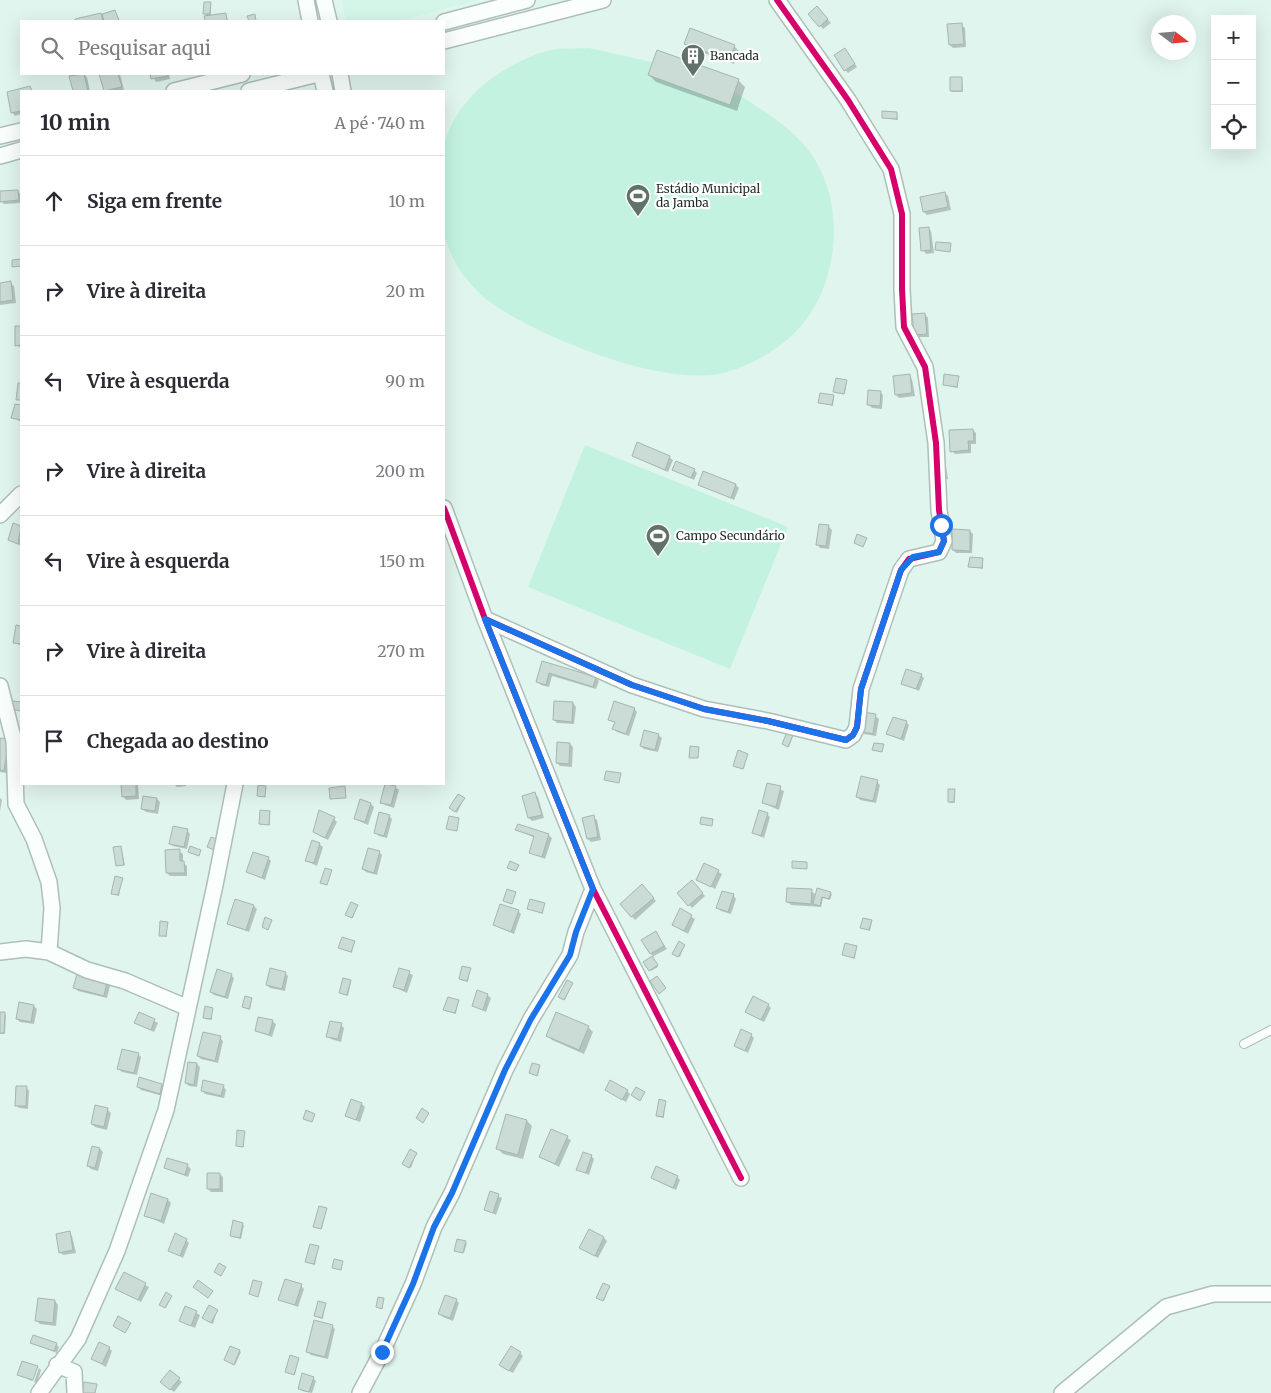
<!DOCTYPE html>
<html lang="pt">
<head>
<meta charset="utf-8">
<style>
	body { margin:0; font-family:Merriweather,serif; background:#f7f7f7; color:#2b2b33 }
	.controls { position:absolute; right:15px; top:15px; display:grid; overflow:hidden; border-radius:0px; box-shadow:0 5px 20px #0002 }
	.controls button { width:45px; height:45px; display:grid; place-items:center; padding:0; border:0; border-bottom:1px solid #e1e1e2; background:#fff; color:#2b2b33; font:25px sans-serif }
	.compass { position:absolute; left:1151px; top:15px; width:45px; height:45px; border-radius:50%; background:#fff; box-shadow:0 5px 20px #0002; rotate:106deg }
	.stop { position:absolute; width:15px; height:15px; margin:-11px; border:4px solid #1a73e8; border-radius:50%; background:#fff }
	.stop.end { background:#1a73e8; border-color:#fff; box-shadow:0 1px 5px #0008 }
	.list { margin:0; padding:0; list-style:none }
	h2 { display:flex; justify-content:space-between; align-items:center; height:65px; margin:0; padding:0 20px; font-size:21px }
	h2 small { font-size:16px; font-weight:400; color:#7c7c81 }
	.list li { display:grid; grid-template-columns:32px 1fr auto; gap:15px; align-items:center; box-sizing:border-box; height:90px; padding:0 20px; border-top:1px solid #e1e1e2 }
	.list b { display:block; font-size:19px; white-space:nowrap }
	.list em { font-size:16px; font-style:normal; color:#7c7c81 }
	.icon { flex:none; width:28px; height:28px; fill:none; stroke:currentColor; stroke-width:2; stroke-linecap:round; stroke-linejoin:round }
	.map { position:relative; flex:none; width:1271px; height:1393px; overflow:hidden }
	.search { position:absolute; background:#fff; box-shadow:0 5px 20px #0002; left:20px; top:20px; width:425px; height:55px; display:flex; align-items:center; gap:12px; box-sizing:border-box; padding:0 18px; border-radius:0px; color:#7c7c81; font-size:19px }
	.panel { position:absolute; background:#fff; box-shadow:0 5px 20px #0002; left:20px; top:90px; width:425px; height:695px; border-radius:0px }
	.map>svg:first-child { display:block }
	.built { fill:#d3f6e8 }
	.green { fill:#c3f3e0 }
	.shadow { fill:#0003 }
	.building { fill:#cbdbd5; stroke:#a6b6b0 }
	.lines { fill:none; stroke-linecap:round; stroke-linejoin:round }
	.lane-casing { stroke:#aebfb8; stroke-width:10 }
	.street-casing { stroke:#aebfb8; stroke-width:18 }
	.lane { stroke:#fafefc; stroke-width:8 }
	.street { stroke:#fafefc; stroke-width:15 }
	.cycleway-casing { stroke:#fff; stroke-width:9 }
	.cycleway { stroke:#d6006c; stroke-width:6 }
	.route { stroke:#1a73e8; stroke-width:6 }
	.labels { text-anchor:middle; stroke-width:4.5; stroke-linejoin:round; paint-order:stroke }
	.poi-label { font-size:12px; fill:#1d2b25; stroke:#fff; text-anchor:start }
</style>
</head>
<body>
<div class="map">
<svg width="1271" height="1393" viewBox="0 0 1271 1393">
	<rect width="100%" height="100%" fill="#e0f5ed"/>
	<path class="built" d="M342,0H479L398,21H346Z"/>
	<path class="green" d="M589,48L652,62L657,50L739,79L734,92C764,111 794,128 814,158C845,207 839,282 801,326C782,348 754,364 727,372C667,390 536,336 487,300C477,292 462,275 456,264C452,256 446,243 444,234C442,227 444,218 444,210C444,189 444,168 444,146C455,99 500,66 543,52C557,47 575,49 589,48Z
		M585,445L788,527L730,669L528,587Z"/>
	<path class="shadow" d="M210,3L211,16L225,15L229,21H206L207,17L205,14Z
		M817,8L831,23L823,29L810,14Z
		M115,11L120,21H76V20Z
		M961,25L965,28L966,47L953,48L950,45Z
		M685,43L734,46L739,51L734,64L690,48Z
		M845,49L857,67L848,73L845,70Z
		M84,74L87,77L90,91H74L70,77Z
		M100,74H120L124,90L106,91Z
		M152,74H169L170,79L156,82Z
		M649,75L738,80L745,87L737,111L656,82Z
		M962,78L963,92H953L951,91Z
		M30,88L33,91H21V114L15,116L12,112L8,92Z
		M897,113L898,120L883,118Z
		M17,191L21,194V203L4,204L1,201L0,193Z
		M945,193L948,196L951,210L927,215L924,212Z
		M928,228L931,231L934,253L926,254L923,250Z
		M10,283L14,286L16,303L0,305V284Z
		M925,314L928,318L929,337H918L915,334Z
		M16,328H21V348L16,345Z
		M909,376L912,379L915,396L899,398L896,395Z
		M958,377V388L944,385Z
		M846,381L845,394L836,393L835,392Z
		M880,392L883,395L882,409L872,408L869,405Z
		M834,396L833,406L819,402Z
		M16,405L21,407V422L13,417Z
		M973,430L976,433V444H971V453L955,454L952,451Z
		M633,456L669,457L673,460L668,472Z
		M946,466L948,479H942L941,467Z
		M674,469L694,470L697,473L694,480Z
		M699,484L736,485L739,488L734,500Z
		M14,525L21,527V546L9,540Z
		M820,525L829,527L832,530L829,549L820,548L817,544Z
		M970,531L973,534L972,553H956L953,550Z
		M983,559V569L970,566Z
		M17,627H21V646L14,642Z
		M543,662L596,678L599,681L596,689L552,676L549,687L541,685L538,682Z
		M921,675L924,678L919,691L902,683Z
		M573,703L576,707L574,724L557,723L554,720Z
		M634,709L637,712L629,736L617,732L614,729L616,724L609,719Z
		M875,716L879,719L876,736L864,734L861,731Z
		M906,722L909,725L904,741L888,734Z
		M658,735L662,738L658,752L644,749L641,746Z
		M793,736L789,747L784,745L783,744Z
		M0,739L12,744L7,773L0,772Z
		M570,744L573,747L572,767L560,766L557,763Z
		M747,755L744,769L735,767Z
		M877,782L880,785L876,803L860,800L857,796Z
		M123,784H138L139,799L126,800L123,796Z
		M174,784H186V786L177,787Z
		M768,784L784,791L779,810L763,803Z
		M395,787L399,790L394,808L385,805L382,802Z
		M954,791L955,803H950L949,801Z
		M535,794L538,797L544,818L532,821L529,818Z
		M0,798L2,800L0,811Z
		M157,799L160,802L158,814L146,812L142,809Z
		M464,799L457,813L452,809Z
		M371,804L374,807L368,825L359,821L355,818Z
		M270,812V825H262L260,824Z
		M767,814L770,817L764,838L753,833Z
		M389,816L392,819L387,838L379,836L376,833Z
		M593,817L597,820L601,840L591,842L588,839Z
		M334,819L337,822L328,840L314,832Z
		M187,830L190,834L187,849L173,846L170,843Z
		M517,830L548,835L552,838L545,859L530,852L535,838Z
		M319,844L323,847L317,866L307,861Z
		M121,847L125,865L118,866L117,865Z
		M179,851L183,854V863L187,866V876H170L167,873Z
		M379,852L382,855L377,875L366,872L363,869Z
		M268,858L271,861L265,880L248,872Z
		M705,864L722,874L715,889L698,879Z
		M122,879L119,896L113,894L112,893Z
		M692,882L705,896L692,908L679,893Z
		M645,889L656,901L635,920L621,904Z
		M818,889L832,894L830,900L823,898L821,907L791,905L788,902L811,891L815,894L814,900Z
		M733,895L736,899L731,914L721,911L718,908Z
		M544,904L543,914L529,909Z
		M254,906L257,909L249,932L228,924Z
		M357,906L353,918L348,916Z
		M680,910L695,919L688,934L673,925Z
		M518,911L521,914L514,934L494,925Z
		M872,921L870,931L862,928Z
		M167,923V937L161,936L160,935Z
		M656,933L667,949L652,957L658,967L651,971L645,962L654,957L651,954Z
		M354,942L352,953L340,948Z
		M684,946L680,957L675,954Z
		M856,947L855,959L844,955Z
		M400,969L413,975L407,993L394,987Z
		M470,969L468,982L461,980L460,979Z
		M285,973L288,976L285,991L270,988L267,985Z
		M231,975L234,978L228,999L214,995L211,992Z
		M351,981L348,996L342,994L341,993Z
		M106,983L110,986L107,998L78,991L75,988Z
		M572,984L565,1000L560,997Z
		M487,995L491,998L486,1012L473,1006Z
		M252,999L250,1010L245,1008L244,1007Z
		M458,1001L456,1014L446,1011Z
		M768,1005L771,1008L764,1022L746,1012Z
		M34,1006L37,1009L34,1024L20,1022L17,1019Z
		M212,1009V1020L205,1019L204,1017Z
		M0,1014L6,1015L5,1034H0Z
		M139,1014L158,1023L154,1032L136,1023Z
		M272,1021L276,1024L272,1037L256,1031Z
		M341,1025L344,1028L341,1042L331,1039L328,1036Z
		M588,1027L593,1032L584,1054L552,1040L547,1035Z
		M751,1035L754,1038L748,1053L736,1046Z
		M220,1038L223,1041L218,1063L201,1059L198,1056Z
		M138,1054L141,1057L137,1075L122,1072L119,1069Z
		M197,1064L200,1067L197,1087L189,1086L186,1083Z
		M540,1066L538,1076L530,1073Z
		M162,1085L165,1088L163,1096L141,1090L138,1087Z
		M223,1086L226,1090L224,1098L205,1094L202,1090Z
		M26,1087L29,1091L28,1109L19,1108L16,1105Z
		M606,1090L627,1091L630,1094L626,1102Z
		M665,1102L664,1118L659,1117L657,1116Z
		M362,1104L365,1107L360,1122L346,1116Z
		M108,1110L111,1113L107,1130L95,1127L92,1124Z
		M527,1121L532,1126L523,1159L503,1154L498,1149Z
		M552,1130L571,1140L559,1167L540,1156Z
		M244,1132V1147H238L237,1145Z
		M100,1149L103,1152L98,1171L91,1169L88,1166Z
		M416,1154L411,1168L405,1165Z
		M591,1156L594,1159L589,1175L578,1170Z
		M188,1166L191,1169L188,1177L166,1168Z
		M220,1174L223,1177V1192H211L208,1189Z
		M677,1177L680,1180L676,1190L652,1178Z
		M491,1193L502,1198L496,1215L486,1210Z
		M168,1200L171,1203L164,1224L145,1215Z
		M326,1210L322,1229L316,1228Z
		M234,1222L244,1225L241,1239L231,1236Z
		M69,1233L72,1236L76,1253L63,1255L60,1252Z
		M604,1238L607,1241L598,1258L581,1248Z
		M186,1240L189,1243L183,1258L169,1250Z
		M458,1240L467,1243L464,1253L456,1250Z
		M318,1247L315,1265L308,1263L307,1262Z
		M124,1274L149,1287L141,1302L117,1288Z
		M301,1286L304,1289L298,1307L280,1299Z
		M609,1287L604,1301L599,1298Z
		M171,1297L166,1308L162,1305Z
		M456,1300L459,1303L453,1321L443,1317L440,1314Z
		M55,1301L58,1305L56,1326L40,1324L37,1321Z
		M325,1304L323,1319L317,1317L316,1316Z
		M185,1307L200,1315L195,1328L180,1321Z
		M217,1311L213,1324L205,1319Z
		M332,1326L335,1329L328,1359L311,1355L308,1352Z
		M31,1343L56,1344L59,1347L57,1353Z
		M231,1347L241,1352L235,1365L225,1360Z
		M109,1348L112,1351L106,1367L92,1359Z
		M520,1353L523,1356L513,1373L504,1368Z
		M298,1359L295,1375L287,1373Z
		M36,1367L32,1381L19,1375Z
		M39,1368L41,1370L37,1383L34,1382Z
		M170,1372L182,1382L174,1392L165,1385Z
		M313,1378L316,1381L312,1393L302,1391L299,1388Z"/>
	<path class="building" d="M204,2H211L210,14H203Z
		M817,6L828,19L819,27L808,14Z
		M115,10L119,21H104L102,14Z
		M101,13L103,21H75V19Z
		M226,13L227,21H205L204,16Z
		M255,14L256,21H249L247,16Z
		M962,23L964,44L949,45L947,24Z
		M690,28L735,45L729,60L684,44Z
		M845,48L855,64L844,71L834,55Z
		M657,50L739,79L730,105L648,75Z
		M84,74L88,91H73L69,76Z
		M99,74H118L122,87L104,91Z
		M150,74H167L168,76L151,79Z
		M950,77H962V91H950Z
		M30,86L32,91H21V111L11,113L7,92Z
		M882,111L897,112V119L882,118Z
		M18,190L19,200L0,202V191Z
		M945,192L948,207L923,212L920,197Z
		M929,227L931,250L921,251L919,228Z
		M936,242L951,243L950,252L935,250Z
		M21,259V266L12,267V260Z
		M11,281L13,300L0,302V283Z
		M925,313L927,334L914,335L912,314Z
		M15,326H21V345L15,346Z
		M910,374L912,393L895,395L893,376Z
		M944,374L959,376L957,387L943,385Z
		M836,378L847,380L844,394L833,392Z
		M18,383H21V400H16Z
		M868,390L881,391L880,406L867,405Z
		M820,393L834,395L832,405L818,403Z
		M15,404L21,405V420L11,418Z
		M973,429L974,441H968L969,450L950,452L949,430Z
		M637,442L670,456L665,470L632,456Z
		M676,461L695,469L691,478L672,470Z
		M703,471L736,484L731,498L698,485Z
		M13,523L21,526L18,544L8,540Z
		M819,524L829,525L826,546L816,545Z
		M952,529L970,530V551L952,550Z
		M857,534L867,538L863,547L854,543Z
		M970,557L983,558L982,568L968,567Z
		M16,625L21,626V644L13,643Z
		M542,661L596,677L593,687L549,673L546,685L536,682Z
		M906,669L922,674L916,689L901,684Z
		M12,701L21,702V711L10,709Z
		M554,701L573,702L572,722L553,720Z
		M614,701L635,708L626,734L612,729L615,722L608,720Z
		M863,712L876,714L873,734L859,731Z
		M893,717L907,721L901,739L886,734Z
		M644,730L659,734L655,750L640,746Z
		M787,732L793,735L788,747L782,744Z
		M0,738L9,739L4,771L0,770Z
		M557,742L570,743L569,764L556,763Z
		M874,743L884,744L882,752L872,750Z
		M690,746L699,747L698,758H689Z
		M738,750L748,754L743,769L733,766Z
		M606,771L621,773L619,783L604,780Z
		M861,776L878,780L873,801L856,797Z
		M767,783L781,786L776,807L762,803Z
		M121,784H136V796L122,797Z
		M385,784L396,786L391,805L380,803Z
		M258,785L266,786L265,797L257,796Z
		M345,786L346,798L330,799L329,788Z
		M948,789H955L954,802H948Z
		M535,792L542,815L528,818L522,796Z
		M458,794L465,798L455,812L449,808Z
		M143,796L157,798L155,811L141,809Z
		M360,799L371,803L365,822L354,819Z
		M260,810L270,811L269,825L259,824Z
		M319,810L335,817L325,838L313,832Z
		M759,810L768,813L761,836L752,833Z
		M379,812L390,815L384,836L374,833Z
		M594,815L598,837L587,839L582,818Z
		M449,816L459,818L457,831L446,829Z
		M701,817L713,819L712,826L700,824Z
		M518,824L549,834L542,857L529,853L534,836L515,830Z
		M173,826L188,829L184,847L169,844Z
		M211,837L217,839L214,850L207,847Z
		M312,840L320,843L314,863L305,861Z
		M121,846L124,865L116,866L113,847Z
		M190,846L201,850L199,856L188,852Z
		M368,848L380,851L374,873L362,869Z
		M180,849V861H184L185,873H166L165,850Z
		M253,852L269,857L262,878L246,872Z
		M510,861L519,865L516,871L507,868Z
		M792,861L807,862V869L792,868Z
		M704,863L719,870L711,887L696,880Z
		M325,868L332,870L327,885L320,883Z
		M115,876L123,878L118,895L111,894Z
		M692,880L703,893L688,906L677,893Z
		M642,884L654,898L631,917L620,904Z
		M787,888L812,889L811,904L786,902Z
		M817,888L831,892L829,899L822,897L820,906L813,904Z
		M507,889L516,892L512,904L503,901Z
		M722,891L734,894L728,912L716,908Z
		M235,899L254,905L246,930L227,924Z
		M530,899L545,903L542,913L527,909Z
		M351,902L358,905L352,918L345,915Z
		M500,904L519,910L511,932L493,925Z
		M680,908L692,915L684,931L672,925Z
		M265,917L272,920L268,930L262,927Z
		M863,918L872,920L869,930L860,928Z
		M160,921L168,922L166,936H159Z
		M656,931L664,946L650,954L641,940Z
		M342,937L355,941L351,952L338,948Z
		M679,941L685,945L678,957L672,954Z
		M845,943L857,946L854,958L842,955Z
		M652,956L658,965L649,971L643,962Z
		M462,966L471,968L467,981L459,979Z
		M270,968L286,972L282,989L266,985Z
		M399,968L410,971L404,990L393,987Z
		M217,969L232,974L225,997L210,992Z
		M78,971L107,982L104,996L73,988Z
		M657,976L666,988L659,994L650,981Z
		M343,978L351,980L347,995L339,993Z
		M567,980L573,983L564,1000L558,997Z
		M477,990L488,994L483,1010L472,1006Z
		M245,996L252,998L249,1009L242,1007Z
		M753,996L769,1004L761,1020L745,1012Z
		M448,997L459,1000L455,1013L443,1010Z
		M19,1002L34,1005L31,1022L16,1019Z
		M205,1006L213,1008L211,1019L203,1018Z
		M0,1012H5L4,1033H0Z
		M139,1012L155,1019L151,1030L134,1023Z
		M556,1012L589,1026L579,1050L546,1036Z
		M258,1017L273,1020L269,1035L255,1031Z
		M330,1021L342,1023L338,1039L326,1037Z
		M741,1029L752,1034L745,1051L734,1046Z
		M203,1032L221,1036L215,1061L197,1056Z
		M122,1049L139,1053L134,1073L117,1069Z
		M188,1062L197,1063L194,1085L185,1083Z
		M532,1063L540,1065L537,1076L529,1073Z
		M139,1077L162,1084L160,1094L137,1087Z
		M203,1080L224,1085L221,1096L201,1091Z
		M610,1080L628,1090L622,1100L605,1090Z
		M16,1086H27L26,1106H15Z
		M636,1087L645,1092L640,1101L631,1095Z
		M351,1099L362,1103L356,1120L345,1116Z
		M659,1099L666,1101L663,1117L656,1116Z
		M95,1105L108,1108L104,1127L91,1124Z
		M422,1108L429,1113L423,1123L416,1118Z
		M306,1110L315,1114L312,1122L303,1119Z
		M506,1114L527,1120L518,1155L496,1149Z
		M551,1129L568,1136L555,1164L539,1157Z
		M237,1130L245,1131L243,1147L236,1146Z
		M92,1146L100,1148L95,1168L87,1166Z
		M410,1149L417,1153L409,1168L402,1164Z
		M583,1152L592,1155L586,1173L576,1170Z
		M167,1158L188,1164L185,1175L164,1168Z
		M656,1166L678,1176L673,1188L651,1178Z
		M207,1173H220V1189H207Z
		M490,1191L499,1194L493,1213L484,1210Z
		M151,1193L168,1199L161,1221L144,1216Z
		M319,1206L327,1208L321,1229L313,1227Z
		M233,1220L243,1223L240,1238L230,1236Z
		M589,1229L604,1237L595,1256L579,1248Z
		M70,1231L73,1250L59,1253L56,1234Z
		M175,1233L187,1239L180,1256L168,1251Z
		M457,1239L466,1241L463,1253L454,1251Z
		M310,1244L319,1246L314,1264L305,1262Z
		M334,1259L343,1261L341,1270L332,1268Z
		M219,1263L226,1267L221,1276L214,1272Z
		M124,1272L146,1283L138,1300L115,1289Z
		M285,1279L302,1284L295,1305L278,1300Z
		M198,1280L213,1291L208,1298L193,1287Z
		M253,1280L262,1282L258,1297L249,1294Z
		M603,1283L610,1286L603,1301L596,1298Z
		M166,1292L172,1296L165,1308L159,1305Z
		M445,1295L457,1299L450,1318L438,1314Z
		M378,1297L384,1298L382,1309L376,1307Z
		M38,1298L55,1300L53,1323L35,1321Z
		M318,1301L326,1303L322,1318L314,1316Z
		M209,1305L218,1310L211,1323L202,1318Z
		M185,1306L197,1311L191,1326L179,1321Z
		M118,1316L131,1323L125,1333L113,1326Z
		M314,1320L333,1325L325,1357L306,1352Z
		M33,1335L57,1343L54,1351L30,1343Z
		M99,1342L110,1347L102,1364L91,1359Z
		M230,1346L240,1350L234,1365L224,1360Z
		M511,1346L521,1352L509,1371L499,1365Z
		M290,1355L299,1358L294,1375L285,1372Z
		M22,1361L38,1366L33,1380L17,1375Z
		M170,1370L180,1378L170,1390L160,1382Z
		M302,1373L314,1377L309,1392L298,1389Z
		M84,1382L97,1384L95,1393H82Z"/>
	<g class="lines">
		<defs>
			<path id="lane" d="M1244,1044L1271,1030"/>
			<path id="street" d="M306,0L310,21
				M324,0L329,21
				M444,22L527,0
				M444,41L603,0
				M321,74L325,91
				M340,74L343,91
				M174,91L242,74
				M249,91L318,74
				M0,136L21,131
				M0,156L21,150
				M444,508L485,619L593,889L741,1178
				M0,515L21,494
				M485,619L632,685L704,709L768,721L846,740L853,735L857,727L861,689L901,570L909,559L939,552L944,541L939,510L936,443L925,367L904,327L902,289V214L891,169L848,100L777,0
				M0,686L14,741L16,804L34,839L49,882L52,908L49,952
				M0,952L26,949L49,952L87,970L125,981L188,1008
				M57,1365L74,1372L75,1393
				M39,1393L78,1339L117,1251L166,1110L215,885L235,784
				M360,1393L382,1352L413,1284L434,1227L452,1193L505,1070L531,1019L570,955L576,932L593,889
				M1062,1393L1166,1307L1213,1294H1271"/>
		</defs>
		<use href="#lane" class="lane-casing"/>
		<use href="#street" class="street-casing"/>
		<use href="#lane" class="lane"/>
		<use href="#street" class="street"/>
		<defs>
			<path id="cycleway" d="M444,508L485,619L593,889L741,1178
				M485,619L632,685L704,709L768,721L846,740L853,735L857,727L861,689L901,570L909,559L939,552L944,541L939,510L936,443L925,367L904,327L902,289V214L891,169L848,100L777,0"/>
		</defs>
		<use href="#cycleway" class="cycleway-casing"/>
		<use href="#cycleway" class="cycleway"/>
	</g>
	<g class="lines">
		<path class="route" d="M382,1352L413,1284L434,1227L452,1193L505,1070L531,1019L570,955L576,932L593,889L485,619L632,685L704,709L768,721L846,740L853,735L857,727L861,689L901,570L913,557L939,552L944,541L941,525"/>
	</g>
	<defs>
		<symbol id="building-pin" viewBox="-11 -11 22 30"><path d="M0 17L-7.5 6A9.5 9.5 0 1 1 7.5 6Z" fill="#61726b" stroke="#fff"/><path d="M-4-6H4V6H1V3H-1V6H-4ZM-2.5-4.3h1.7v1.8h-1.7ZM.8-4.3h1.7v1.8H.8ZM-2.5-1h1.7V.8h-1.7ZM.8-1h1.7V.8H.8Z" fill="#fff"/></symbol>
		<symbol id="stadium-pin" viewBox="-11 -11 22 30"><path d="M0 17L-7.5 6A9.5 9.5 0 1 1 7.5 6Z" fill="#61726b" stroke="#fff"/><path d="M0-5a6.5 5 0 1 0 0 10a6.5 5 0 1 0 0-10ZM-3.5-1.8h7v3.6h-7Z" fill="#fff"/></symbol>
	</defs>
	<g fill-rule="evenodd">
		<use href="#building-pin" x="679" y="42" width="28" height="38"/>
		<use href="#stadium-pin" x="624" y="182" width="28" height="38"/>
		<use href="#stadium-pin" x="644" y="522" width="28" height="38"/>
	</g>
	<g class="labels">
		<g class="poi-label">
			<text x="710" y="60">Bancada</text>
			<text x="656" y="193">Estádio Municipal<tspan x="656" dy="14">da Jamba</tspan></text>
			<text x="676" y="540">Campo Secundário</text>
		</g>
	</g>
</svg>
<div class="controls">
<button>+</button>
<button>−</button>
<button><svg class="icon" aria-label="locate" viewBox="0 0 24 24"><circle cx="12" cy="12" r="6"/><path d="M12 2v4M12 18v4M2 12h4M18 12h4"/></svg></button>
</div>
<svg class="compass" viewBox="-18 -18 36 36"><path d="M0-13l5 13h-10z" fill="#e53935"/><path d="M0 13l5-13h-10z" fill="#7c7c81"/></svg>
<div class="stop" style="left:941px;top:525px"></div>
<div class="stop end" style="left:382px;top:1352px"></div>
<div class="search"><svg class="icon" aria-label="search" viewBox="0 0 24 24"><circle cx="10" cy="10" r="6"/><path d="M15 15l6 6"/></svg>Pesquisar aqui</div>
<section class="panel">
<h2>10 min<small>A pé · 740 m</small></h2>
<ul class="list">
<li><svg class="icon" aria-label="ahead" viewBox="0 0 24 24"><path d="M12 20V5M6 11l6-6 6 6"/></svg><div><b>Siga em frente</b></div><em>10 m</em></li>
<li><svg class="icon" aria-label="right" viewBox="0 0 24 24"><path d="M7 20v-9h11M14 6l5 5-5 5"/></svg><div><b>Vire à direita</b></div><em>20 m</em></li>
<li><svg class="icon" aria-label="left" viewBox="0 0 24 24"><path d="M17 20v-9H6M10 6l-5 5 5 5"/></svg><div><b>Vire à esquerda</b></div><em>90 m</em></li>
<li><svg class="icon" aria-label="right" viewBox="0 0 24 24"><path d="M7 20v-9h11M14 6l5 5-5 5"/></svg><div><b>Vire à direita</b></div><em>200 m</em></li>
<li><svg class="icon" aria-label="left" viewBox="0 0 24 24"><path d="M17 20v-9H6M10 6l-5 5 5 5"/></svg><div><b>Vire à esquerda</b></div><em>150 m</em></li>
<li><svg class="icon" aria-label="right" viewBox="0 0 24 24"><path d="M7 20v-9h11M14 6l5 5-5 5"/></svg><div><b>Vire à direita</b></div><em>270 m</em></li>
<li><svg class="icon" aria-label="arrive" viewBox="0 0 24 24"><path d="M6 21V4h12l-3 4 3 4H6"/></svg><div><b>Chegada ao destino</b></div></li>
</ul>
</section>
</div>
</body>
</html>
